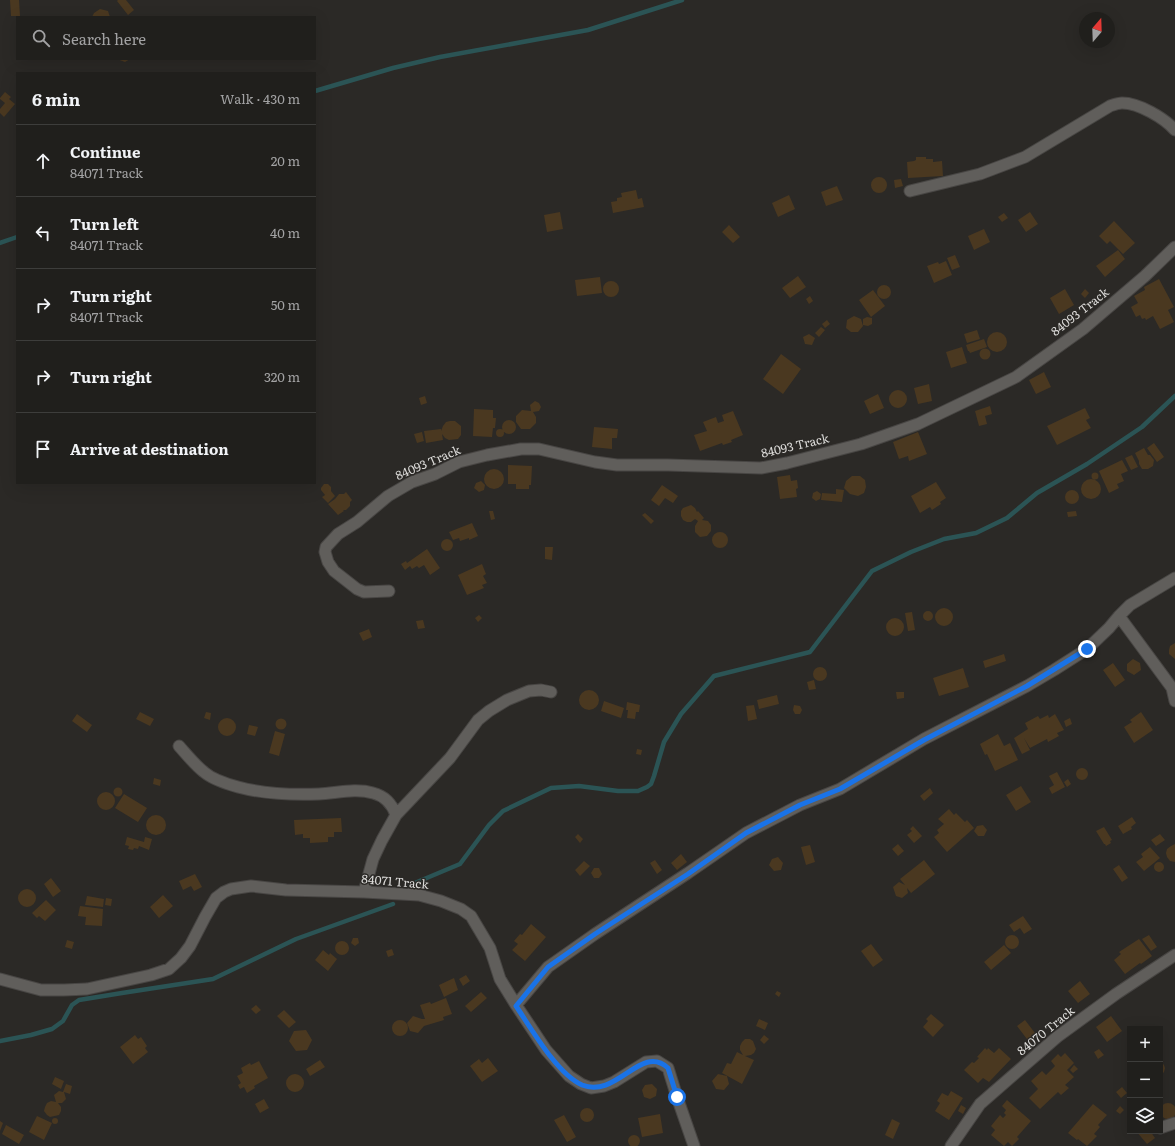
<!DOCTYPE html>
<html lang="en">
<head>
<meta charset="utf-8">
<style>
	body { margin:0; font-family:Literata,serif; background:#2d2c29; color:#f1f3f6 }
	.controls { position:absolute; right:12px; bottom:12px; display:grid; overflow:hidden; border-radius:0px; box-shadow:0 4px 16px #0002 }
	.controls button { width:36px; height:36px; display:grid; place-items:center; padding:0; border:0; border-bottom:1px solid #3d3d3b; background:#201f1c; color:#f1f3f6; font:20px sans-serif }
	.compass { position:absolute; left:1079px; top:12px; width:36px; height:36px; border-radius:50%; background:#201f1c; box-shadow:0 4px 16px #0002; rotate:19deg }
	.stop { position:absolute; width:12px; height:12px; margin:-9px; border:3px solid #1a73e8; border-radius:50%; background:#fff }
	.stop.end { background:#1a73e8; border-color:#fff; box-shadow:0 1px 4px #0008 }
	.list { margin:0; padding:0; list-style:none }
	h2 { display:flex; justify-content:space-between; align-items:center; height:52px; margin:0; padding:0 16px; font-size:17px }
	h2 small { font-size:13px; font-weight:400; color:#a2a2a3 }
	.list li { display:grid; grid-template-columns:26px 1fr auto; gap:12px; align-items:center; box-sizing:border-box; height:72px; padding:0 16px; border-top:1px solid #3d3d3b }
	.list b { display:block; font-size:15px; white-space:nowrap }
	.list p { margin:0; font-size:13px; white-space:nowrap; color:#a2a2a3 }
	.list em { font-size:13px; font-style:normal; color:#a2a2a3 }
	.icon { flex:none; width:22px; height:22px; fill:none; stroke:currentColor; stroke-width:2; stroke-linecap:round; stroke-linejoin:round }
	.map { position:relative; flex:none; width:1175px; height:1146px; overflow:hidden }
	.search { position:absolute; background:#201f1c; box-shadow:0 4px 16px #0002; left:16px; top:16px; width:300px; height:44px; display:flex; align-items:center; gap:10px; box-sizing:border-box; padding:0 14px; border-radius:0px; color:#a2a2a3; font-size:15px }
	.panel { position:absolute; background:#201f1c; box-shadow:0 4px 16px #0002; left:16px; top:72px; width:300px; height:412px; border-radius:0px }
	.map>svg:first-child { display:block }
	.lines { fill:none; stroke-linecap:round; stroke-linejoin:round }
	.stream { stroke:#2b5455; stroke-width:4.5 }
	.building { fill:#4a3820 }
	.minor-casing { stroke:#484644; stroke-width:13 }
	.minor { stroke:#605e5b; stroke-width:11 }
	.route { stroke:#1a73e8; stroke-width:5 }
	.labels { text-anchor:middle; stroke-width:3; stroke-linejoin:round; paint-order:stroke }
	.street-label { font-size:12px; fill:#dcdbd9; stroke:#2b2926 }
</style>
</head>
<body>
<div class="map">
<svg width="1175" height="1146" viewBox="0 0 1175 1146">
	<rect width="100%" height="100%" fill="#2b2926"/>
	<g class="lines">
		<path class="stream" d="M315,91L393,68L440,57L588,30L682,0
			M0,243L17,237
			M410,885L460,864L489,825L503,811L551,788L579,786L618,791H638L647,787L651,784L654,776L664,742L681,714L714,676L810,652L872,571L911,552L944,539L976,533L1007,518L1037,493L1087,464L1142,427L1175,396
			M0,1041L31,1035L52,1029L63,1021L72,1005L79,1000L122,993L213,979L296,939L393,904"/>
	</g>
	<path class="building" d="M10,0H19L20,16H11Z
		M118,0H126L134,10L128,15L117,1Z
		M100,9L108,11L110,17H92L94,13Z
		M117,59H130L125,62Z
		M5,92L11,97L9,99L15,104L4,117L0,113V109L5,103L0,99V98Z
		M916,157H926V159H933V162L942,161L943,176L908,178L907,162L914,161L916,160Z
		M871 185a8 8 0 1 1 16 0a8 8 0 1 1-16 0Z
		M901,179L903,186L895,188L894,180Z
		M837,186L843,200L826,206L821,192Z
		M636,190L638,199L642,198L644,207L613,213L611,202L617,201V198L622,197L621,193Z
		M789,195L795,209L778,217L772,203Z
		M560,212L563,229L547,232L544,215Z
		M1030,212L1038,224L1026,232L1018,220Z
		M1004,213L1008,218L1002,222L998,217Z
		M1114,221L1135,243L1123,254L1110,241L1107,244L1099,236Z
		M729,225L740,237L733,243L722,232Z
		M984,229L990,242L974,250L968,236Z
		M1118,250L1125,259L1105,277L1096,266Z
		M955,255L960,267L952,270L947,258Z
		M946,261L952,275L934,283L927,266L938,262L939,264Z
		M798,276L806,287L790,298L782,288Z
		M600,277L602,293L577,296L575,280Z
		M1159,279L1174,307L1168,310L1174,322L1160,329L1153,316L1146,320L1145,318L1142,319L1140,315L1136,317L1131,307L1138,303L1134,296L1145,290L1144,287Z
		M603 289a8 8 0 1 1 16 0a8 8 0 1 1-16 0Z
		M877 292a7 7 0 1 1 14 0a7 7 0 1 1-14 0Z
		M1065,289L1074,305L1059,314L1050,298Z
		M1085,289L1089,293L1085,298L1081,294Z
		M873,290L885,306L871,317L859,300Z
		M810,296L813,301L809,304L806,299Z
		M854,316L861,319L863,326L858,332H851L846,328L847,320Z
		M867,317L872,318V324L868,326L863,325V319Z
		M827,320L830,324L825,328L822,324Z
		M821,327L825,330L819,337L815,333Z
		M977,330L980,339L967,343L964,334Z
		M987 342a10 10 0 1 1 20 0a10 10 0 1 1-20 0Z
		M809,334L815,338L812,345L805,344L803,337Z
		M984,339L987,347L970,353L969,351H968L966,345Z
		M962,347L967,363L951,368L946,352Z
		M979.5 354a5.5 5.5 0 1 1 11 0a5.5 5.5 0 1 1-11 0Z
		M781,354L801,369L783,394L763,379Z
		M1044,372L1051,387L1036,394L1029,380Z
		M929,384L932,401L918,404L914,388Z
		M889 399a9 9 0 1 1 18 0a9 9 0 1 1-18 0Z
		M878,394L884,408L870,414L864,401Z
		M425,396L427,403L421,405L419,398Z
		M535,401L539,403L541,407L539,411L533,412L536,417V423L530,429H521L516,422V416L522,410L531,411L530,405Z
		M990,406L992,414L985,416L987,424L979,426L975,411Z
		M1085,408L1090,418L1086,420L1091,428L1057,445L1047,426Z
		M474,409L493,410V418H496L495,428H493L492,437L473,436Z
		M733,411L743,435L731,440L732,442L723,445L722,443L700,451L694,435L707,431L703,422L716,417L718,423L724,421L722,415Z
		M502 427a7 7 0 1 1 14 0a7 7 0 1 1-14 0Z
		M450,421H455L461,426V435L458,439L449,440L445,438L442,434L443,440L426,443L424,431L441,429V431L443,426L446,422Z
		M594,427L618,429L617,438H612V449L592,447Z
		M496 433a4 4 0 1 1 8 0a4 4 0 1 1-8 0Z
		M422,432L424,441L417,443L414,434Z
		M918,432L927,454L909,461L908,456L899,459L893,442Z
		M1154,443L1164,457L1157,462L1147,448Z
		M1144,448L1148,455H1150L1154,460L1153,466L1148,469H1142L1139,464V461L1135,453Z
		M1132,455L1138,467L1131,470L1125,458Z
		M1122,460L1128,471L1121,474L1124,481L1117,484L1119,488L1109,493L1099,471Z
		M508,465L532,466L531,485H529V489H516V484H508Z
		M484 479a10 10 0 1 1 20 0a10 10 0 1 1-20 0Z
		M1091.5 476a3.5 3.5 0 1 1 7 0a3.5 3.5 0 1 1-7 0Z
		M790,475L791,481L797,480L798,488L796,489L797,497L780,499L777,477Z
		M852,476H860L865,480L866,487L864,493L858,496L850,494L844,488L846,481Z
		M1081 489a10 10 0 1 1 20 0a10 10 0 1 1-20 0Z
		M481,481L485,485L484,490L479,492L474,488L476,483Z
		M936,482L946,498L940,502L941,504L932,510L930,507L920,513L911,496Z
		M324,484H328L331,487V491L335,496L328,503L322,497L325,495L321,490V488Z
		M662,485L678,496L673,503L665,498L659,506L651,500Z
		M836,489L844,490L842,502L821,500L822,493L836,494Z
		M1065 497a7 7 0 1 1 14 0a7 7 0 1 1-14 0Z
		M817,491L821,494L820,499L816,501L812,498L813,493Z
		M346,492L352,500L350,502V506L346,510H343L344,511L338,515L328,504L335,499L339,494H344Z
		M691,505L695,508L697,512L698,511L704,518L702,520L708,521L711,525V531L707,536L700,537L695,532V526L698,521L695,519L691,522H687L683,520L681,516V511L683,508Z
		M489,511H493L495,519L491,520Z
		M1076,511L1077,516L1068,517L1067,512Z
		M645,513L654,521L651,524L642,515Z
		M472,523L478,536L469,540V538L460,541L459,538L453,540L449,532Z
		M712 540a8 8 0 1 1 16 0a8 8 0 1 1-16 0Z
		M441 545a6 6 0 1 1 12 0a6 6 0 1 1-12 0Z
		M545,547H553L552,560L545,559Z
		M427,549L440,568L430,575L424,565L419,568L417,566L412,569L410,566L405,570L401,564L406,561L407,563Z
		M482,564L486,574L483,576L487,583L482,585L484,588L467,595L458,575Z
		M935 617a9 9 0 1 1 18 0a9 9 0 1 1-18 0Z
		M923 616a5 5 0 1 1 10 0a5 5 0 1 1-10 0Z
		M912,612L915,630L908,631L905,613Z
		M479,615L482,618L478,622L475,618Z
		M886 627a9 9 0 1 1 18 0a9 9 0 1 1-18 0Z
		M423,620L425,628L418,629L416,621Z
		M369,629L372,637L363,641L359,633Z
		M1175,643V659L1169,654V650L1170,646Z
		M1004,654L1006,661L985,668L983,661Z
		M1133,659L1140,663L1141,670L1134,675L1127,671V664Z
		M1113,663L1125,680L1115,687L1103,670Z
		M813 674a7 7 0 1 1 14 0a7 7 0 1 1-14 0Z
		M963,668L969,687L939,696L933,678Z
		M814,680L816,689L809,690L807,682Z
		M579 700a10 10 0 1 1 20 0a10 10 0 1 1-20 0Z
		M896,692H904V698L897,699Z
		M777,695L779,704L759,709L757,700Z
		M604,701L624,708L621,718L601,711Z
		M627,702L640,705L639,712H636L635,719L627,718L628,710H626Z
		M754,705L757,719L748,721L746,706Z
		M794,705L800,706L802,710L800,714H795L793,710Z
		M140,712L154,719L150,726L136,719Z
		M206,712L211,713L210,720L204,718Z
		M1141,712L1153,730L1134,743L1124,727L1132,722L1130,720Z
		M77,714L92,725L87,732L72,721Z
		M1055,714L1064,730L1057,733L1059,736L1048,742L1047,739L1030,748L1024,738L1030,750L1022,754L1014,738L1028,729L1025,723L1038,716L1040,719L1048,715L1049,718Z
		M218 727a9 9 0 1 1 18 0a9 9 0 1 1-18 0Z
		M1070,718L1072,724L1066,727L1064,721Z
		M275.5 724a5.5 5.5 0 1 1 11 0a5.5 5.5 0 1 1-11 0Z
		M249,725L258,727L255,736L247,734Z
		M275,731L285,734L279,756L269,753Z
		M998,734L1004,746L1010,743L1018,760L995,771L987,754L985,755L980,744Z
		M637,749L642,750L641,755L636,754Z
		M1076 774a6 6 0 1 1 12 0a6 6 0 1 1-12 0Z
		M1057,772L1065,787L1052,794L1049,788L1054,785L1049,776Z
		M154,778L161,780L160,786L153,784Z
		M1068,779L1071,784L1067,787L1064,782Z
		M1021,786L1031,802L1016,811L1006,795Z
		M113.5 792a4.5 4.5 0 1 1 9 0a4.5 4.5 0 1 1-9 0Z
		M930,788L933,793L924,801L920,796Z
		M97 801a9 9 0 1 1 18 0a9 9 0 1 1-18 0Z
		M124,794L147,808L138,822L115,808Z
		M949,809L954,815L956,813L965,822L967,820L974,828L947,852L934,837L939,833L937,830L944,824L938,819Z
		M146 825a10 10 0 1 1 20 0a10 10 0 1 1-20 0Z
		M1132,817L1136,823L1131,827L1132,829L1123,834L1118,826Z
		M341,818L342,832H334V837H328V842L310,843V838H303V834L295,835L294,820Z
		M983,825L987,830L984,836H978L974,831L977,826Z
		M913,826L922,836L914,843L907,835L912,831L910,829Z
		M1104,827L1112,840L1110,841L1111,843L1106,846L1105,844H1104L1096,831Z
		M578,834L583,839L580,843L575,837Z
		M1160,834L1165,840L1156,846L1151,840Z
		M127,837L144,842L145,837L152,839L149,850L139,846L138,849L134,848L133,850L128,849L129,846L125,845Z
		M898,844L904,851L898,856L892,849Z
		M1175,844V862L1170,861L1167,857L1166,853L1167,849L1171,846Z
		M810,845L815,862L806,865L801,847Z
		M1150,847L1160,858L1144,871L1136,862L1143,857L1141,854Z
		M681,854L687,862L677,870L671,863Z
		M778,857L783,863L781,870L774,871L769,865L772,859Z
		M655,860L662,870L657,874L650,863Z
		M924,860L935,874L911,893L907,888L908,893L902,898L896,896L893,887L899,882L905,885L900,879Z
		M584,861L590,866L580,876L575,870Z
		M1154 867a5 5 0 1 1 10 0a5 5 0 1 1-10 0Z
		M1119,865L1128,878L1122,882L1113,869Z
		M594,868H599L602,874L599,878H594L591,873Z
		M195,874L202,887L194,891L191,886L183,890L179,881Z
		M51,878L61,891L53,897L44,884Z
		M18 898a9 9 0 1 1 18 0a9 9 0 1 1-18 0Z
		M163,895L173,906L159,918L150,907Z
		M87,896L104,899L103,907L85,905Z
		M106,898L112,899L111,906L105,905Z
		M46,900L56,910L45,921L39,916L37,918L32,913Z
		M80,906L103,909L102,926L85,925L86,917L78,916Z
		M1023,916L1032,929L1024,934L1020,928L1014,932L1009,925Z
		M531,924L546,937L525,961L512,950L518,944L514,941L520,934L522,935Z
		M1005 942a7 7 0 1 1 14 0a7 7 0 1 1-14 0Z
		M1149,935L1157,947L1151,951L1142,939Z
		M353,938H358L359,943L355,946L351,943Z
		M1139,939L1152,956L1141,964L1140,963L1125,974L1114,960L1121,954L1119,952Z
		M67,940L74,942L72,949L65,947Z
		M335 948a7 7 0 1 1 14 0a7 7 0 1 1-14 0Z
		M871,944L883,960L873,967L861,951Z
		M1004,945L1011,953L991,970L984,962Z
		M392,949L394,955L388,957L386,951Z
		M323,950L329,955L330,953L337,959L328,971L315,960Z
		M466,975L470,981L463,986L459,979Z
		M454,978L458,990L444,997L439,985Z
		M1080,981L1090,994L1078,1003L1068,991Z
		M777,991L781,993L779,997L775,994Z
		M481,992L487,998L471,1012L465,1006Z
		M446,998L452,1014L443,1017L444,1020L424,1026L418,1033L410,1031L407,1023L413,1016L422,1019H425L420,1005L430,1002L431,1004Z
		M256,1005L261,1010L256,1014L251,1009Z
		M284,1010L296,1022L289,1028L277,1016Z
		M931,1014L944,1025L933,1037L923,1027L928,1021L926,1019Z
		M1111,1016L1122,1031L1107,1042L1096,1027Z
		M759,1019L768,1023L765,1030L756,1026Z
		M1025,1020L1038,1037L1030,1043L1017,1026Z
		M392 1028a8 8 0 1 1 16 0a8 8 0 1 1-16 0Z
		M306,1030L312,1040L307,1050L296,1051L289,1041L294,1031Z
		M135,1035L138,1039L141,1037L147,1046L145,1048L148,1052L133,1064L120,1047Z
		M764,1035L769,1039L764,1044L760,1040Z
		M745,1039H750L753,1041L756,1049L754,1053L751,1055L745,1056L754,1060L742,1084L722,1073L727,1063L731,1064L737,1052L743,1055L740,1050V1046L742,1042Z
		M985,1048L987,1050L988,1048L994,1053L999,1048L1011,1059L989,1082L983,1078L978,1083L964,1070L972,1062L974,1063L979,1058L977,1057Z
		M1099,1049L1104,1055L1098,1059L1094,1052Z
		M1065,1053L1074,1063L1067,1070L1074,1077L1065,1085L1069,1088L1061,1095L1058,1092L1040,1109L1029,1098L1038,1089L1031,1081L1042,1071L1046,1075L1055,1066L1051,1061L1058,1054L1061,1057Z
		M488,1058L498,1071L482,1082L470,1066L479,1059L482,1063Z
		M320,1060L325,1067L310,1076L306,1069Z
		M259,1061L268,1078L254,1086L255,1088L247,1093L244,1087L240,1089L238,1085L241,1083L237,1076L243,1073L241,1068L250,1063L251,1065Z
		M1160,1061L1164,1065L1165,1068L1164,1072L1160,1076Z
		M1074,1065L1078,1069L1073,1073L1070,1070Z
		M718,1074L727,1076L729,1084L724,1090L716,1089L712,1081Z
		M286 1083a9 9 0 1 1 18 0a9 9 0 1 1-18 0Z
		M55,1077L64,1081L61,1089L52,1084Z
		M66,1084L72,1086L70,1094L64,1092L66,1099L62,1103H58L61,1107V1111L59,1115L50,1117L47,1115L44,1111L45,1107L47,1103L51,1101L56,1102L54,1095L59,1091L63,1092Z
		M652,1084L657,1089L656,1096L650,1099L644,1097L642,1090L645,1085Z
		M1122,1087L1127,1093L1121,1098L1116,1092Z
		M951,1091L963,1098L949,1120L935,1111L940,1103L937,1101L942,1093L948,1096Z
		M264,1099L269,1108L260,1113L255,1104Z
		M1007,1100L1031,1121L1017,1137L1019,1139L1012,1146L1008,1142L1004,1146L991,1135L995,1130L991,1126L1000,1115L1003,1118L1006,1115L1004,1113L1006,1110L1002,1106Z
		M1160 1111a8 8 0 1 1 16 0a8 8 0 1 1-16 0Z
		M1093,1104L1107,1115L1098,1125L1100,1127L1094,1134L1097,1136L1087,1146L1078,1139L1077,1140L1068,1133Z
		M961,1105L966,1108L963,1114L958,1111Z
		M1120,1106L1124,1110L1120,1114L1116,1111Z
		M580 1115a7 7 0 1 1 14 0a7 7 0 1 1-14 0Z
		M660,1114L663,1133L642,1137L638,1118Z
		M564,1115L576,1137L567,1142L554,1120Z
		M37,1116L52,1123L44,1140L29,1132Z
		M52 1121a3 3 0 1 1 6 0a3 3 0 1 1-6 0Z
		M892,1119L900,1123L893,1139L885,1135Z
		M0,1121L3,1123L0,1131Z
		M6,1125L24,1135L19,1144L2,1134Z
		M1136,1131H1150L1155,1138L1147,1144Z
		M628 1141a6 6 0 1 1 12 0a6 6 0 1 1-12 0Z"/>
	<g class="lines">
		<defs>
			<path id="minor" d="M910,191L980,174L1025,157L1110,106C1113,105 1118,103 1122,103C1139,103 1164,118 1175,130
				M389,591L364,592L357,589L334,571L328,562L325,552L326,547L338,534L357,522L388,496L412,482L435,474L459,462L487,455L521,449H539L595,462L617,465H668L761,468L787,463L861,444L918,424L1016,377L1083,329L1145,276L1175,247
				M1119,616L1172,688L1175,701
				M179,746C187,755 195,765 204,772C213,780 227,784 238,787C264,794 292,795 319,794C337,793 356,788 373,793C385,796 392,804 396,815
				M364,892L373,859L382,840L396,815L450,758L478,720L489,711L507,700L529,691L541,690L551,692
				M0,979L41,990H64L87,989L151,975L169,969L181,958L190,946L205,917L216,898L224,892L231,889L251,886L286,890L364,892L419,895L441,901L461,909L471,916L490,948L500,979L516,1005L546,1050L569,1076L581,1084L591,1088L604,1086L614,1082L646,1062L657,1061L668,1068L677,1097L694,1146
				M516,1005L548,967L595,934L688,873L746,833L800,805L840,789L924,739L1027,686L1054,670L1087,649L1109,628L1119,616L1130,605L1175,578
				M1160,1128L1175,1123
				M951,1146L980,1104L1057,1037L1116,994L1175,955"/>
		</defs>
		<use href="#minor" class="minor-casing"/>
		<use href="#minor" class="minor"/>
	</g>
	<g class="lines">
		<path class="route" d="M677,1097L668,1068C641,1043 617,1099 582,1085C557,1074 531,1028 516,1006L548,967L595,934L688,874L746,833L800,805L840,789L924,740L1027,686L1087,649"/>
	</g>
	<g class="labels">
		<g class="street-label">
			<text transform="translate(1080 312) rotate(-38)" y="4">84093 Track</text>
			<text transform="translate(795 446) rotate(-13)" y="4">84093 Track</text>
			<text transform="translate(428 463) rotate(-23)" y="4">84093 Track</text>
			<text transform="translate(395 882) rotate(5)" y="4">84071 Track</text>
			<text transform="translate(1046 1031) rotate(-39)" y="4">84070 Track</text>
		</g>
	</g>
</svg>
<div class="controls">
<button>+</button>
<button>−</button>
<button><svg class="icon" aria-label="layers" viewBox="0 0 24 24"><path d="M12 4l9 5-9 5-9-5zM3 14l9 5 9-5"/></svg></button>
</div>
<svg class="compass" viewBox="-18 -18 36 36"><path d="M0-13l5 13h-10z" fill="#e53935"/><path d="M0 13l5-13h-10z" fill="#a2a2a3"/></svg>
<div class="stop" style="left:677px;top:1097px"></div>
<div class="stop end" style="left:1087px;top:649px"></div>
<div class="search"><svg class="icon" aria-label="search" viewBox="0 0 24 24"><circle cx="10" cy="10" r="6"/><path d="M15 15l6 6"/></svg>Search here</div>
<section class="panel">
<h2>6 min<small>Walk · 430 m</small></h2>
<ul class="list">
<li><svg class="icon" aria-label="ahead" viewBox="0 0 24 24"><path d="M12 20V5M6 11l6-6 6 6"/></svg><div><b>Continue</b><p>84071 Track</p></div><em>20 m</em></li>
<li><svg class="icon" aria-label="left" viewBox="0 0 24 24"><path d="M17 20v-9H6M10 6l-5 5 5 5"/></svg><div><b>Turn left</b><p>84071 Track</p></div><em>40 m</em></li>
<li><svg class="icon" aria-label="right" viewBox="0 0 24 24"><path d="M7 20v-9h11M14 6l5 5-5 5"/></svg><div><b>Turn right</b><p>84071 Track</p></div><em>50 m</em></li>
<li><svg class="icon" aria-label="right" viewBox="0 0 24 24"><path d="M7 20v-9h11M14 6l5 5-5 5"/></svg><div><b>Turn right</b></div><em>320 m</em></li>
<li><svg class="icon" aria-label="arrive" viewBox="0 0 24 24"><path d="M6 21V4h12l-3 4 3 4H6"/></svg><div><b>Arrive at destination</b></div></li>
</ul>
</section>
</div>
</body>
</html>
